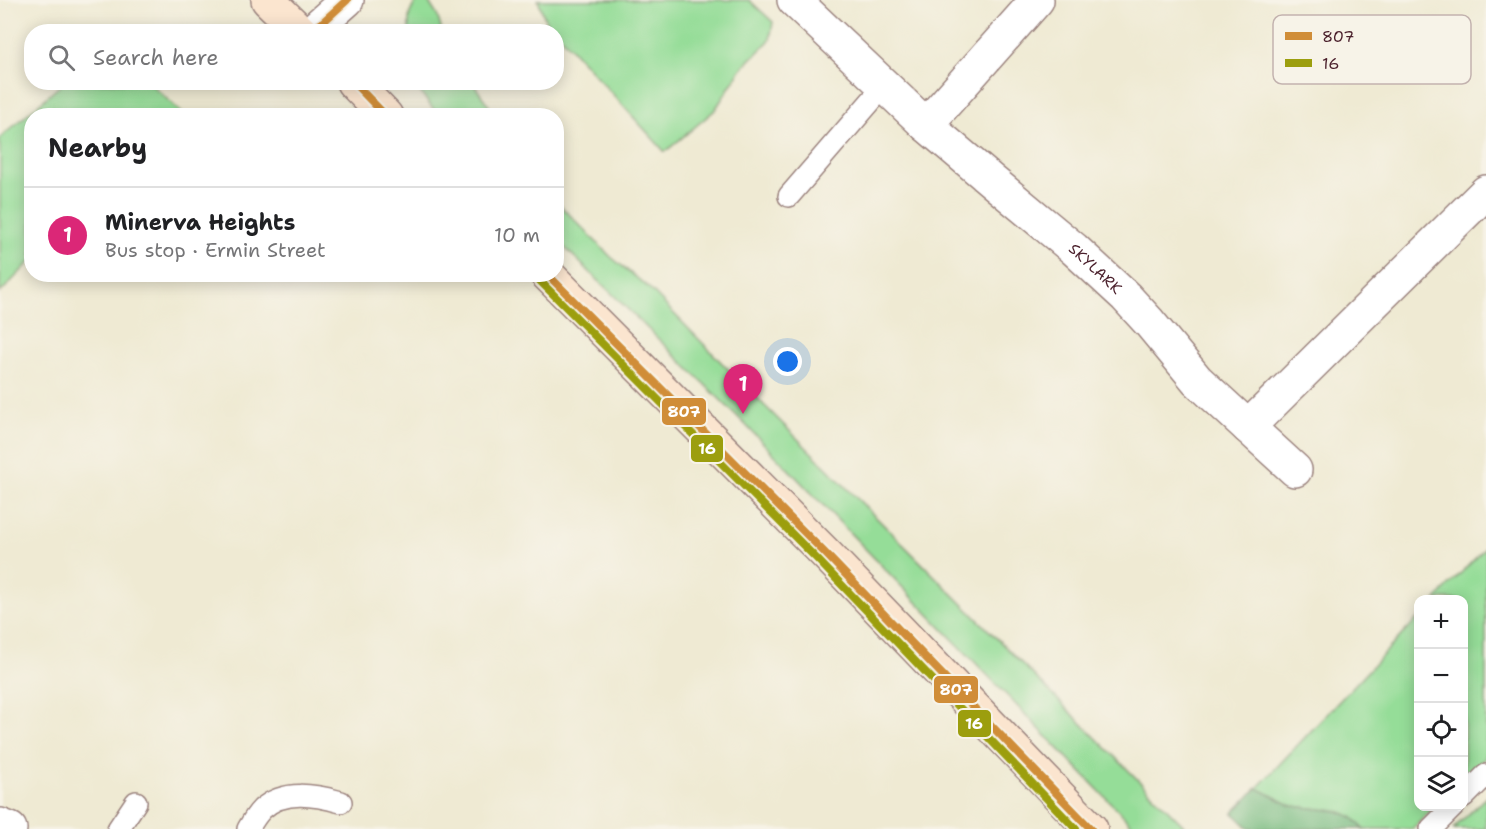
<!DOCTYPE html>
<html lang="en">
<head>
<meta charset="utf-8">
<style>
	body { margin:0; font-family:"Shantell Sans",sans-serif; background:#f2f2f2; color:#202124 }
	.controls { position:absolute; right:18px; bottom:18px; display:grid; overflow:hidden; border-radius:12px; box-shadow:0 3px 15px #0003 }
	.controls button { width:54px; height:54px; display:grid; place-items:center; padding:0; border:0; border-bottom:2px solid #e0e0e0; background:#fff; color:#202124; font:30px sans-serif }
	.you { position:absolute; left:788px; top:362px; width:21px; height:21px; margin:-15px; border:4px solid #fff; border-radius:50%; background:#1a73e8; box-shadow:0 0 0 9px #1a73e833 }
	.badge { display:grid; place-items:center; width:39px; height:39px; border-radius:50%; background:#db2777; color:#fff; font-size:20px; font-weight:700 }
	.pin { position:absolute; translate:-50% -50px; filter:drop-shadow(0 2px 3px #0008) }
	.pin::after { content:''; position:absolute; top:32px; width:21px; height:18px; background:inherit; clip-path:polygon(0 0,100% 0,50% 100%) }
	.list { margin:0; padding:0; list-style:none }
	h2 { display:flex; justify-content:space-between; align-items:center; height:78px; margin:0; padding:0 24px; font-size:26px }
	h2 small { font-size:20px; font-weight:400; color:#757577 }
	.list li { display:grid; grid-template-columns:39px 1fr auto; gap:18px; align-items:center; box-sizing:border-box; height:96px; padding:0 24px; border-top:2px solid #e0e0e0 }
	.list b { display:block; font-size:22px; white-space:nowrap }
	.list p { margin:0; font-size:20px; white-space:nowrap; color:#757577 }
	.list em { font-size:20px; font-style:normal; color:#757577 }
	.icon { flex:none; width:33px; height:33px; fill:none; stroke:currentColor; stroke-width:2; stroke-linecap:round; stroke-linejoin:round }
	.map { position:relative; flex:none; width:1486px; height:829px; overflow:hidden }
	.search { position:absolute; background:#fff; box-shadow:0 3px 15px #0003; left:24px; top:24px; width:540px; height:66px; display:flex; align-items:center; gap:15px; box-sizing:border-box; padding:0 21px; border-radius:24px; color:#757577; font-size:22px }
	.panel { position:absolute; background:#fff; box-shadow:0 3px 15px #0003; left:24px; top:108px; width:540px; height:174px; border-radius:24px }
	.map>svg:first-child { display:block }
	.green { fill:#95dd98; stroke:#707e62; stroke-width:1.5 }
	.forest { fill:#78bc80; stroke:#616e56; stroke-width:1.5 }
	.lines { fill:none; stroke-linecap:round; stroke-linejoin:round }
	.lane-casing { stroke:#9c847f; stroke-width:24 }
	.street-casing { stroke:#9c847f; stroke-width:36 }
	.secondary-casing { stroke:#9c847f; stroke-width:36 }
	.lane { stroke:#fff; stroke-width:21 }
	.street { stroke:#fff; stroke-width:33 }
	.secondary { stroke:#fbe5cf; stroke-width:33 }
	.bus-1-casing { stroke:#f7f3e8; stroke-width:12 }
	.bus-2-casing { stroke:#f7f3e8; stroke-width:12 }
	.bus-1 { stroke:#d08d38; stroke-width:8 }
	.bus-2 { stroke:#9c9e0e; stroke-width:8 }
	.labels { text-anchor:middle; stroke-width:5; stroke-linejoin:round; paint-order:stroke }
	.street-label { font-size:15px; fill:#4a1f2b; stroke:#f7f3e8 }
	.key { fill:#f7f3e8; stroke:#c3b3af; stroke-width:1.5 }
	.key-label { font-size:16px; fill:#4a1f2b }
	.line-badge { stroke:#f7f3e8; stroke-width:2 }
	.badge-label { font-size:16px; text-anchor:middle; font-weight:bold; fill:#fff }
</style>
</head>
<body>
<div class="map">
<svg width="1486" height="829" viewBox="0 0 1486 829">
	<rect width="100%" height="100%" fill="#f7f3e8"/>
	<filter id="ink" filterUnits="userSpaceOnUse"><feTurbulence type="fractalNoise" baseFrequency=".0167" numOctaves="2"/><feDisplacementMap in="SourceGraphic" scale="12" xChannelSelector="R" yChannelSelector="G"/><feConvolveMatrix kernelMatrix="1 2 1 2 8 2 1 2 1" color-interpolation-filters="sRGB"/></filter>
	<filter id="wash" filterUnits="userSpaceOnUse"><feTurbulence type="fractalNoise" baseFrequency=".008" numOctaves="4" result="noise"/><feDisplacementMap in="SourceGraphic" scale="24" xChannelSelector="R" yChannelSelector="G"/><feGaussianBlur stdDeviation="1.35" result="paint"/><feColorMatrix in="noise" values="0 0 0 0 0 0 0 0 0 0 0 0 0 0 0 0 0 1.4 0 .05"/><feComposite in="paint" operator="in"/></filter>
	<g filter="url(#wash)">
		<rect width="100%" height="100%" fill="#efead3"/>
		<path class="green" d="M418,0L428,1L437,15L442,31H409C408,18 409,10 418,0Z
			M538,0H749L773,22L770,40L741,69L715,110L665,152L557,33L546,22Z
			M63,83H150L184,115L32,116L31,261L0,293V138Z
			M418,83H473L495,115H438L420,92Z
			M556,201L611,257L649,288L724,365L1187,829H1136L737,416L557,240Z
			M1486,547V757L1464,779V600L1436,599Z
			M1418,618V806L1435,807L1412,829H1364L1352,817L1338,811L1292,806L1257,788Z
			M1486,797V829H1453Z"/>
		<path class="forest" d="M1257,788L1292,806L1338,811L1352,817L1364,829H1250L1233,813Z"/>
	</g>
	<g filter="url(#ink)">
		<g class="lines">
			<defs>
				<path id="lane" d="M789,196L884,86
					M1464,797L1486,775
					M118,829L136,802
					M248,829C252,822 256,815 262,809C284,789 315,795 341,802
					M1431,829L1454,806"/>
				<g id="street">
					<path id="s1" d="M794,0L926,125L992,181L1074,249L1126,297L1149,322L1197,380L1248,427L1486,192"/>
					<path d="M311,32L347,0"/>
					<path d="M926,125L1037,0"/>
					<path d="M1248,427L1295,470"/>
					<path d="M0,825L10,829"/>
				</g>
				<path id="secondary" d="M268,0L301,32
					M353,82L386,116
					M547,274L824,552L1091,829"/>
			</defs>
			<use href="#lane" class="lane-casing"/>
			<use href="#street" class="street-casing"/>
			<use href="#secondary" class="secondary-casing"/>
			<use href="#lane" class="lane"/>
			<use href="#street" class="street"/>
			<use href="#secondary" class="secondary"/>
			<defs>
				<path id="bus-1" d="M312,32L347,0
					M353,82L386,116
					M547,274L824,552L1091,829"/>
				<path id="bus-2" d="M540,281L817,559L1076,829"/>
			</defs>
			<use href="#bus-1" class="bus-1-casing"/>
			<use href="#bus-2" class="bus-2-casing"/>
			<use href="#bus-1" class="bus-1"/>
			<use href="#bus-2" class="bus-2"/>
		</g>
	</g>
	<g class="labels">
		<g class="street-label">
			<text dy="5" stroke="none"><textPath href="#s1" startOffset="404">SKYLARK</textPath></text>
		</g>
	</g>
	<rect x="1273" y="15" width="198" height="69" rx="9" class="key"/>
	<rect x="1285" y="32" width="27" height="8" fill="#d08d38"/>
	<rect x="1285" y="59" width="27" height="8" fill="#9c9e0e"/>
	<g class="key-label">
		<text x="1322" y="42">807</text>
		<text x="1322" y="69">16</text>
	</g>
	<g class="line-badge">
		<rect x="661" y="397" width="46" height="29" rx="6" fill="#d08d38"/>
		<rect x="690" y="434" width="34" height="29" rx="6" fill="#9c9e0e"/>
		<rect x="933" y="675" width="46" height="29" rx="6" fill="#d08d38"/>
		<rect x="957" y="709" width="35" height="29" rx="6" fill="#9c9e0e"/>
	</g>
	<g class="badge-label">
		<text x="684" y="417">807</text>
		<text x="707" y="454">16</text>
		<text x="956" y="695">807</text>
		<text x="974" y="729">16</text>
	</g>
</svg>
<div class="controls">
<button>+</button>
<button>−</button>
<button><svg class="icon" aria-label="locate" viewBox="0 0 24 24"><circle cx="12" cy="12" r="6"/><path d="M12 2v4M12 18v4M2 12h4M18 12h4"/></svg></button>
<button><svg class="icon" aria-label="layers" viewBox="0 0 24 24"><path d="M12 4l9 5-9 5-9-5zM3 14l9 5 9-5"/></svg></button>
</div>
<div class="you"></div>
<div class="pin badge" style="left:743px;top:414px">1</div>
<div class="search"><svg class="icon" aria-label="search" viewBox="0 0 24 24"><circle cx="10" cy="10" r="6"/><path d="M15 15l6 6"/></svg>Search here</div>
<section class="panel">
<h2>Nearby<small></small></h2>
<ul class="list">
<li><span class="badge">1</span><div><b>Minerva Heights</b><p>Bus stop · Ermin Street</p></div><em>10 m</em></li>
</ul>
</section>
</div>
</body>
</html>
